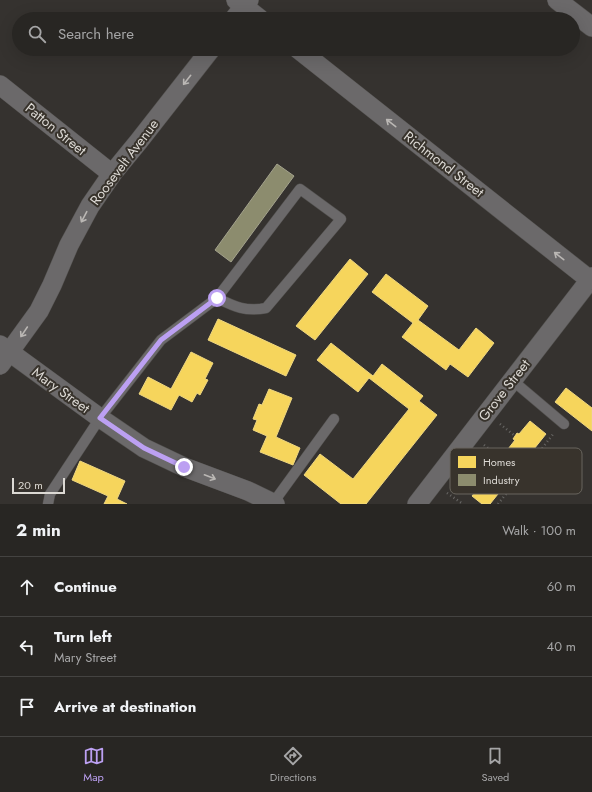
<!DOCTYPE html>
<html lang="en">
<head>
<meta charset="utf-8">
<style>
	body { margin:0; font-family:Jost,sans-serif; background:#343230; color:#f1f3f6 }
	.scale { position:absolute; left:12px; bottom:10px; width:53px; box-sizing:border-box; padding-left:4px; border:2px solid #dcd9d4; border-top:0; font-size:11px; line-height:14px; white-space:nowrap; color:#dcd9d4; -webkit-text-stroke:3px #38332c; paint-order:stroke }
	.stop { position:absolute; width:12px; height:12px; margin:-9px; border:3px solid #bca0f2; border-radius:50%; background:#fff }
	.stop.end { background:#bca0f2; border-color:#fff; box-shadow:0 1px 4px #0008 }
	.list { margin:0; padding:0; list-style:none }
	h2 { display:flex; justify-content:space-between; align-items:center; height:52px; margin:0; padding:0 16px; font-size:17px }
	h2 small { font-size:13px; font-weight:400; color:#a5a5a6 }
	.list li { display:grid; grid-template-columns:26px 1fr auto; gap:12px; align-items:center; box-sizing:border-box; height:60px; padding:0 16px; border-top:1px solid #444341 }
	.list b { display:block; font-size:15px; white-space:nowrap }
	.list p { margin:0; font-size:13px; white-space:nowrap; color:#a5a5a6 }
	.list em { font-size:13px; font-style:normal; color:#a5a5a6 }
	.icon { flex:none; width:22px; height:22px; fill:none; stroke:currentColor; stroke-width:2; stroke-linecap:round; stroke-linejoin:round }
	.map { position:relative; flex:none; width:592px; height:504px; overflow:hidden }
	.search { position:absolute; background:#282623; box-shadow:0 4px 16px #0002; left:12px; right:12px; top:12px; height:44px; display:flex; align-items:center; gap:10px; box-sizing:border-box; padding:0 14px; border-radius:22px; color:#a5a5a6; font-size:15px }
	.sheet { height:232px; background:#282623 }
	nav { display:flex; justify-content:space-around; align-items:center; box-sizing:border-box; height:56px; border-top:1px solid #444341; background:#282623; font-size:11px; color:#a5a5a6 }
	nav a { display:grid; justify-items:center; gap:2px }
	nav .on { color:#bca0f2 }
	.map>svg:first-child { display:block }
	.homes { fill:#f6d55c; stroke:#eed680 }
	.industry { fill:#8c8c6e; stroke:#a4a38d }
	.lines { fill:none; stroke-linecap:round; stroke-linejoin:round }
	.lane-casing { stroke:#52504e; stroke-width:11 }
	.street-casing { stroke:#52504e; stroke-width:20 }
	.path { stroke:#696866; stroke-width:2.5; stroke-dasharray:1 3; stroke-linecap:butt }
	.lane { stroke:#6b696a; stroke-width:10 }
	.street { stroke:#6b696a; stroke-width:19 }
	.oneway { stroke:#bab7b4 }
	.route { stroke:#bca0f2; stroke-width:5 }
	.labels { text-anchor:middle; stroke-width:4; stroke-linejoin:round; paint-order:stroke }
	.street-label { font-size:14px; fill:#dcd9d4; stroke:#38332c }
	.key { fill:#38332c; stroke:#69655e; stroke-width:1 }
	.key-label { font-size:11px; fill:#dcd9d4 }
</style>
</head>
<body>
<div class="map">
<svg width="592" height="504" viewBox="0 0 592 504">
	<rect width="100%" height="100%" fill="#35322f"/>
	<path class="homes" d="M350,259L368,274L315,340L296,326Z
		M386,274L428,306L418,320L459,350L476,328L494,343L468,377L450,364L446,370L402,337L413,323L372,292Z
		M218,319L296,355L286,376L208,340Z
		M331,343L373,376L382,364L423,396L419,401L437,415L366,504H341L304,475L320,454L353,479L409,409L369,378L358,392L317,360Z
		M191,352L213,363L205,379L208,380L200,395L197,393L192,402L179,395L171,410L139,394L148,377L171,389Z
		M566,388L592,408V431L555,402Z
		M269,389L292,398L276,437L300,448L293,465L260,452L267,436L253,430L257,420L253,419L259,404L262,405Z
		M530,421L546,434L490,504H482L472,496L482,483L480,481L484,476L486,478L496,465L493,462L498,456L502,451L505,453L515,440L513,439L517,433L519,434Z
		M80,461L125,481L117,499L127,504H104L108,496L72,480Z"/>
	<path class="industry" d="M277,164L294,176L231,262L215,250Z"/>
	<g class="lines">
		<defs>
			<path id="lane" d="M512,380L564,424
				M273,503L334,419
				M48,504L50,494L100,418L161,340L217,298C235,307 246,312 266,308L341,219L300,189L217,298"/>
			<path id="street" d="M236,0L260,19
				M557,0L592,27
				M234,19L249,0
				M298,49L590,280
				M0,85L112,174
				M0,345L100,418L144,448L184,467L248,491L275,504
				M0,365L39,311L52,285L69,245L90,206L112,174L139,141L211,49
				M417,504L592,277"/>
		</defs>
		<use href="#lane" class="lane-casing"/>
		<use href="#street" class="street-casing"/>
		<path class="path" d="M500,424L515,436
			M484,445L498,456
			M530,464L554,433
			M467,467L482,479
			M447,493L463,504
			M498,504L530,464L525,460"/>
		<use href="#lane" class="lane"/>
		<use href="#street" class="street"/>
	</g>
	<defs><path id="oneway-shaft" d="M-6 0H5M1.5-3L5.5 0L1.5 3" fill="none" stroke-width="1.6" stroke-linecap="round" stroke-linejoin="round"/></defs>
	<g class="oneway">
		<use href="#oneway-shaft" transform="translate(187 80) rotate(128)"/>
		<use href="#oneway-shaft" transform="translate(391 123) rotate(-142)"/>
		<use href="#oneway-shaft" transform="translate(84 217) rotate(118)"/>
		<use href="#oneway-shaft" transform="translate(559 256) rotate(-142)"/>
		<use href="#oneway-shaft" transform="translate(24 332) rotate(124)"/>
		<use href="#oneway-shaft" transform="translate(210 477) rotate(21)"/>
	</g>
	<g class="lines">
		<path class="route" d="M184,467L144,448L100,418L161,340L217,298"/>
	</g>
	<g class="labels">
		<g class="street-label">
			<text transform="translate(56 129) rotate(39)" y="5">Patton Street</text>
			<text transform="translate(124 162) rotate(-53)" y="5">Roosevelt Avenue</text>
			<text transform="translate(444 164) rotate(38)" y="5">Richmond Street</text>
			<text transform="translate(61 390) rotate(36)" y="5">Mary Street</text>
			<text transform="translate(504 390) rotate(-52)" y="5">Grove Street</text>
		</g>
	</g>
	<rect x="450" y="448" width="132" height="46" rx="6" class="key"/>
	<rect x="458" y="456" width="18" height="12" fill="#f6d55c"/>
	<rect x="458" y="474" width="18" height="12" fill="#8c8c6e"/>
	<g class="key-label">
		<text x="483" y="466">Homes</text>
		<text x="483" y="484">Industry</text>
	</g>
</svg>
<div class="scale">20 m</div>
<div class="stop" style="left:217px;top:298px"></div>
<div class="stop end" style="left:184px;top:467px"></div>
<div class="search"><svg class="icon" aria-label="search" viewBox="0 0 24 24"><circle cx="10" cy="10" r="6"/><path d="M15 15l6 6"/></svg>Search here</div>
</div>
<section class="sheet">
<h2>2 min<small>Walk · 100 m</small></h2>
<ul class="list">
<li><svg class="icon" aria-label="ahead" viewBox="0 0 24 24"><path d="M12 20V5M6 11l6-6 6 6"/></svg><div><b>Continue</b></div><em>60 m</em></li>
<li><svg class="icon" aria-label="left" viewBox="0 0 24 24"><path d="M17 20v-9H6M10 6l-5 5 5 5"/></svg><div><b>Turn left</b><p>Mary Street</p></div><em>40 m</em></li>
<li><svg class="icon" aria-label="arrive" viewBox="0 0 24 24"><path d="M6 21V4h12l-3 4 3 4H6"/></svg><div><b>Arrive at destination</b></div></li>
</ul>
</section>
<nav>
<a class="on"><svg class="icon" aria-label="map" viewBox="0 0 24 24"><path d="M3 6l6-2 6 2 6-2v14l-6 2-6-2-6 2zM9 4v14M15 6v14"/></svg>Map</a>
<a><svg class="icon" aria-label="directions" viewBox="0 0 24 24"><path d="M12 3l9 9-9 9-9-9zM9 14v-3h6M13 9l2 2-2 2"/></svg>Directions</a>
<a><svg class="icon" aria-label="saved" viewBox="0 0 24 24"><path d="M7 4h10v16l-5-4-5 4z"/></svg>Saved</a>
</nav>
</body>
</html>
